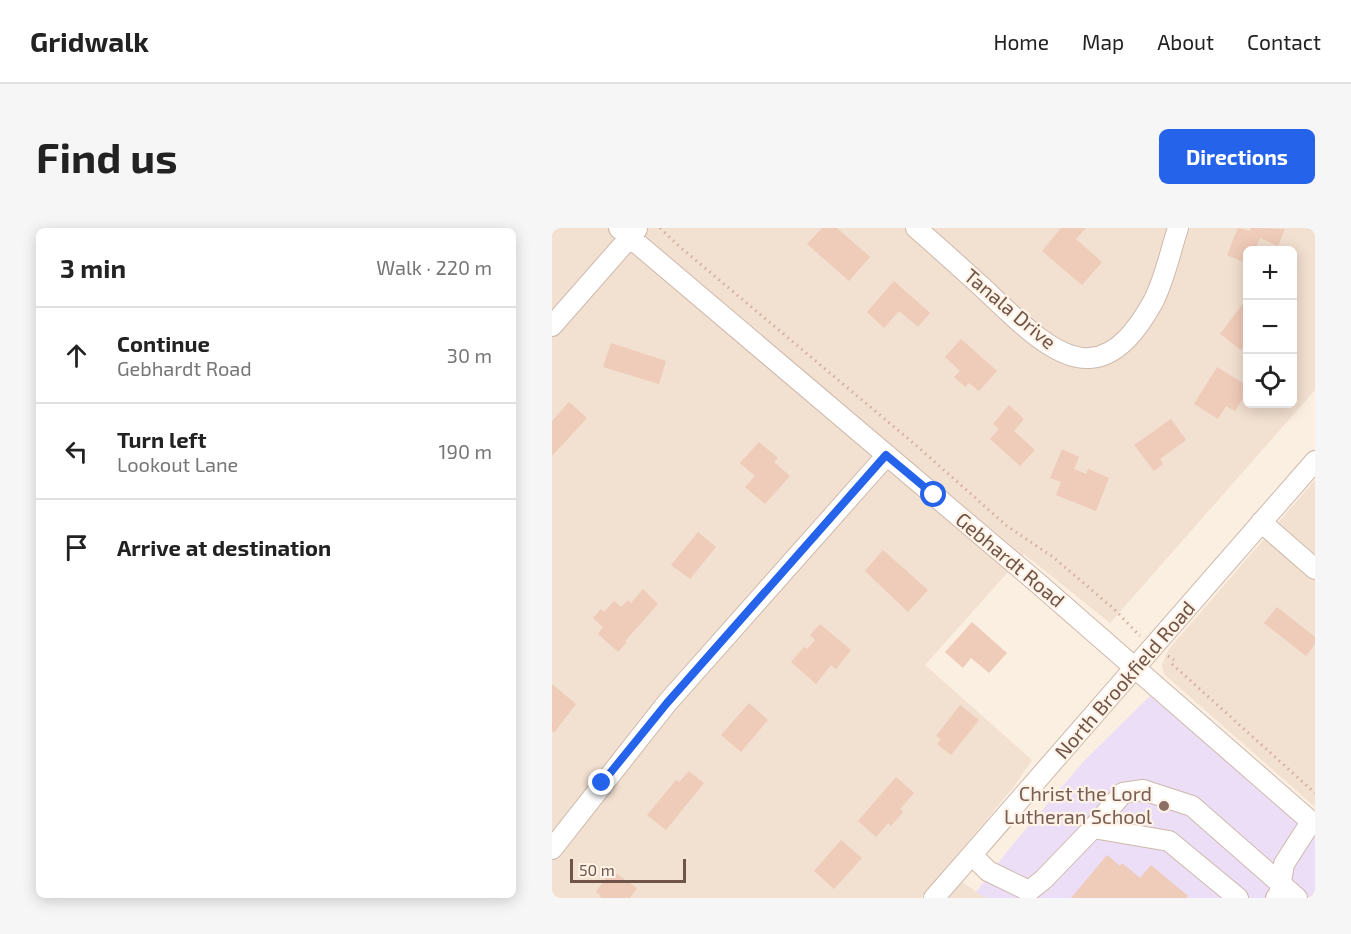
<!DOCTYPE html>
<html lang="en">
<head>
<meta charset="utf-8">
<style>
	body { margin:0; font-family:"Exo 2",sans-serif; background:#f6f6f6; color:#222 }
	.controls { position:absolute; right:18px; top:18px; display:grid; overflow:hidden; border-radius:9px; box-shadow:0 3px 15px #0003 }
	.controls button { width:54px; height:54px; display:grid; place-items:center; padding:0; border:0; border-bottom:2px solid #e0e0e0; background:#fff; color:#222; font:30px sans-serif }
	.scale { position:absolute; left:18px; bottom:15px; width:116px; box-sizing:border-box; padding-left:6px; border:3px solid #715449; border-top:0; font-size:16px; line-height:21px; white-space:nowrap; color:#715449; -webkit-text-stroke:4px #fef3e6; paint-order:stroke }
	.stop { position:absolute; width:18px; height:18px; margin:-14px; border:4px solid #2563eb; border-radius:50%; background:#fff }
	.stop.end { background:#2563eb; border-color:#fff; box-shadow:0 2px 6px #0008 }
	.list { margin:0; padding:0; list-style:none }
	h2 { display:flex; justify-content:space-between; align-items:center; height:78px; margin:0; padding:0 24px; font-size:26px }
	h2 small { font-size:20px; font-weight:400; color:#767676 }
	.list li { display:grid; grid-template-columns:39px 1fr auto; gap:18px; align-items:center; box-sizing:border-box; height:96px; padding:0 24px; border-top:2px solid #e0e0e0 }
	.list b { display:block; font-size:22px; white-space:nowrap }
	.list p { margin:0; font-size:20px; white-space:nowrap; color:#767676 }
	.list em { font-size:20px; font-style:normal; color:#767676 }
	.icon { flex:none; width:33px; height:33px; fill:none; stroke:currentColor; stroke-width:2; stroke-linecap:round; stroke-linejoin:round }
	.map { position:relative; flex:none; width:763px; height:670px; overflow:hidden; border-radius:9px }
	header { display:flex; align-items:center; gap:36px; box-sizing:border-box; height:84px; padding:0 30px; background:#fff; border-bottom:2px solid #e0e0e0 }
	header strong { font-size:28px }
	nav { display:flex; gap:33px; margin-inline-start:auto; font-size:21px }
	.intro { display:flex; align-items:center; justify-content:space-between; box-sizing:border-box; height:144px; padding:0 36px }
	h1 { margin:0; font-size:42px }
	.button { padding:15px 27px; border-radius:9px; background:#2563eb; color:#fff; font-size:21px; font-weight:700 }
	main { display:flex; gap:36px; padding:0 36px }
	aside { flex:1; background:#fff; border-radius:9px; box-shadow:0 3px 15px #0003 }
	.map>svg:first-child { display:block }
	.residential { fill:#f2e0d0; fill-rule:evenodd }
	.education { fill:#ecdef7 }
	.building { fill:#efcbb9 }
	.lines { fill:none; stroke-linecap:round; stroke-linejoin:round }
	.minor-casing { stroke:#ceb8ab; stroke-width:22 }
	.path { stroke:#d3ae9d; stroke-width:3; stroke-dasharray:1.5 4.5; stroke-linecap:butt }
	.minor { stroke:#fff; stroke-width:20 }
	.route { stroke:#2563eb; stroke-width:8 }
	.education-dot { fill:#8d6e63; stroke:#fef3e6; stroke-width:2 }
	.labels { text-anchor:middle; stroke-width:4.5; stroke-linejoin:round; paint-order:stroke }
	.street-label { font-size:20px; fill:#715449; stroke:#fef3e6 }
	.education-label { font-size:20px; fill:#785e54; stroke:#fef3e6; text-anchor:end }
</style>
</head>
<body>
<header>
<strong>Gridwalk</strong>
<nav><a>Home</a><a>Map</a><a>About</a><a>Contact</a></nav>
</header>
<div class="intro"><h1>Find us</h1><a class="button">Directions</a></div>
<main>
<aside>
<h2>3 min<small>Walk · 220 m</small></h2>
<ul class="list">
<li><svg class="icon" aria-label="ahead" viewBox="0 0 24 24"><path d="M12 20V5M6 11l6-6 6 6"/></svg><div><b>Continue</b><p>Gebhardt Road</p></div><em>30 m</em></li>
<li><svg class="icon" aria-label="left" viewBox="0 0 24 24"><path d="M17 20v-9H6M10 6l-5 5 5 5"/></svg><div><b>Turn left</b><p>Lookout Lane</p></div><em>190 m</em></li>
<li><svg class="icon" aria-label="arrive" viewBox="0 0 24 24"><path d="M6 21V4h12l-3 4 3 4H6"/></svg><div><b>Arrive at destination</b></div></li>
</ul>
</aside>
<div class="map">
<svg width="763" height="670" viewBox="0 0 763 670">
	<rect width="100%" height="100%" fill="#fbefe1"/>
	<path class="residential" d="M0,0H763V162L558,395L472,326L373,437L480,532L460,561L369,670H0ZM696,22H740V176H696Z
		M763,252V579L612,446L610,436L617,421Z
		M410,654L434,670H396Z"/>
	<path class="education" d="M598,468L763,607V670H434L424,664L457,621L532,533Z"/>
	<path class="building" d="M270,0H285L318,29L297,53L255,16Z
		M509,0H534L524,11L550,34L530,57L490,23Z
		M686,0L698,3L699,0L733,1L726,18L708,10L703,22H696V36L675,27Z
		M342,53L378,85L366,99L347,83L332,100L315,84Z
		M696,69V114L689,122L668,106Z
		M409,111L445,143L427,163L417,155L413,159L402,149L408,143L393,129Z
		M59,115L114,133L107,156L51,139Z
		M665,139L696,158V163L683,183L674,178L666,191L642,176Z
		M17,174L35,190L0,228V193Z
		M457,177L472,191L462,203L483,222L468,238L438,211L447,201L441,196Z
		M619,191L634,212L608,231L611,236L602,243L582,217Z
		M207,214L226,230L222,234L238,248L213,276L193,259L203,248L188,235Z
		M510,221L527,229L522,241L534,246L536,241L557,250L544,283L504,267L509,254L498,250Z
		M146,304L164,319L138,351L119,337Z
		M331,322L376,362L356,384L313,343Z
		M91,361L106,376L73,413L75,414L66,424L46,406L51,399L41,390L49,381L52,384L62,373L69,379L76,372L79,375Z
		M725,379L763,409V416L754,428L712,395Z
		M420,394L455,425L437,445L419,430L411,440L393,424Z
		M268,396L299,422L284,441L279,437L264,456L239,434L252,419L255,421L263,412L258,407Z
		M0,456L24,476L2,505L0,503Z
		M197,475L216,492L189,524L169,507Z
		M408,477L427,492L399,527L385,516L389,511L384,508Z
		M137,543L152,555L114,602L95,587L124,552L127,554Z
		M344,549L362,565L348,581L351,584L339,598L336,595L324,609L306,593Z
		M289,612L310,630L282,661L262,643Z
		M555,627L568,638L570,635L588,650L599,637L636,668L634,670H519Z
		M59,642L85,660L78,670H48L49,668L44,664Z"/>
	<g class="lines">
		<defs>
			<path id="minor" d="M67,0L488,357L763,597
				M364,0C386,19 408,39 429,58C455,82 501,133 538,130C568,128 588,97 601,74C613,51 618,24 626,0
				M0,98L85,1
				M709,294L763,341
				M541,600L571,565L591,562L640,578L745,670
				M0,621L115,475L335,227
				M420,627L436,643L477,663L492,651L541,600L617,613L686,670
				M382,670L763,233
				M724,670L727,667L732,636L759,594"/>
		</defs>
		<use href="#minor" class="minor-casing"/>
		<path class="path" d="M108,0L128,19L366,219L455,298L501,329L562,381L588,408
			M616,428L622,432
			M620,436L763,565"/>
		<use href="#minor" class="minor"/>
	</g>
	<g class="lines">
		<path class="route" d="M50,555L115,475L334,227L382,267"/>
	</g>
	<circle class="education-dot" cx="612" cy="578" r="6"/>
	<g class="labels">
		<g class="street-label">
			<text transform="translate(458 81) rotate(40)" y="7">Tanala Drive</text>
			<text transform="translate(458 332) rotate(40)" y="7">Gebhardt Road</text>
			<text transform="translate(573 452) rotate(-49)" y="7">North Brookfield Road</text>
		</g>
		<g class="education-label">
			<text x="600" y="573">Christ the Lord<tspan x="600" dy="23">Lutheran School</tspan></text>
		</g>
	</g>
</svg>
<div class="controls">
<button>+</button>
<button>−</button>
<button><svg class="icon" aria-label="locate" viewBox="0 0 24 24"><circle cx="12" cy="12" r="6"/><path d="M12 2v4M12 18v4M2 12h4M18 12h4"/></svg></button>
</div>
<div class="scale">50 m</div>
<div class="stop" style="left:382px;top:267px"></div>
<div class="stop end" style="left:50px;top:555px"></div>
</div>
</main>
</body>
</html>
